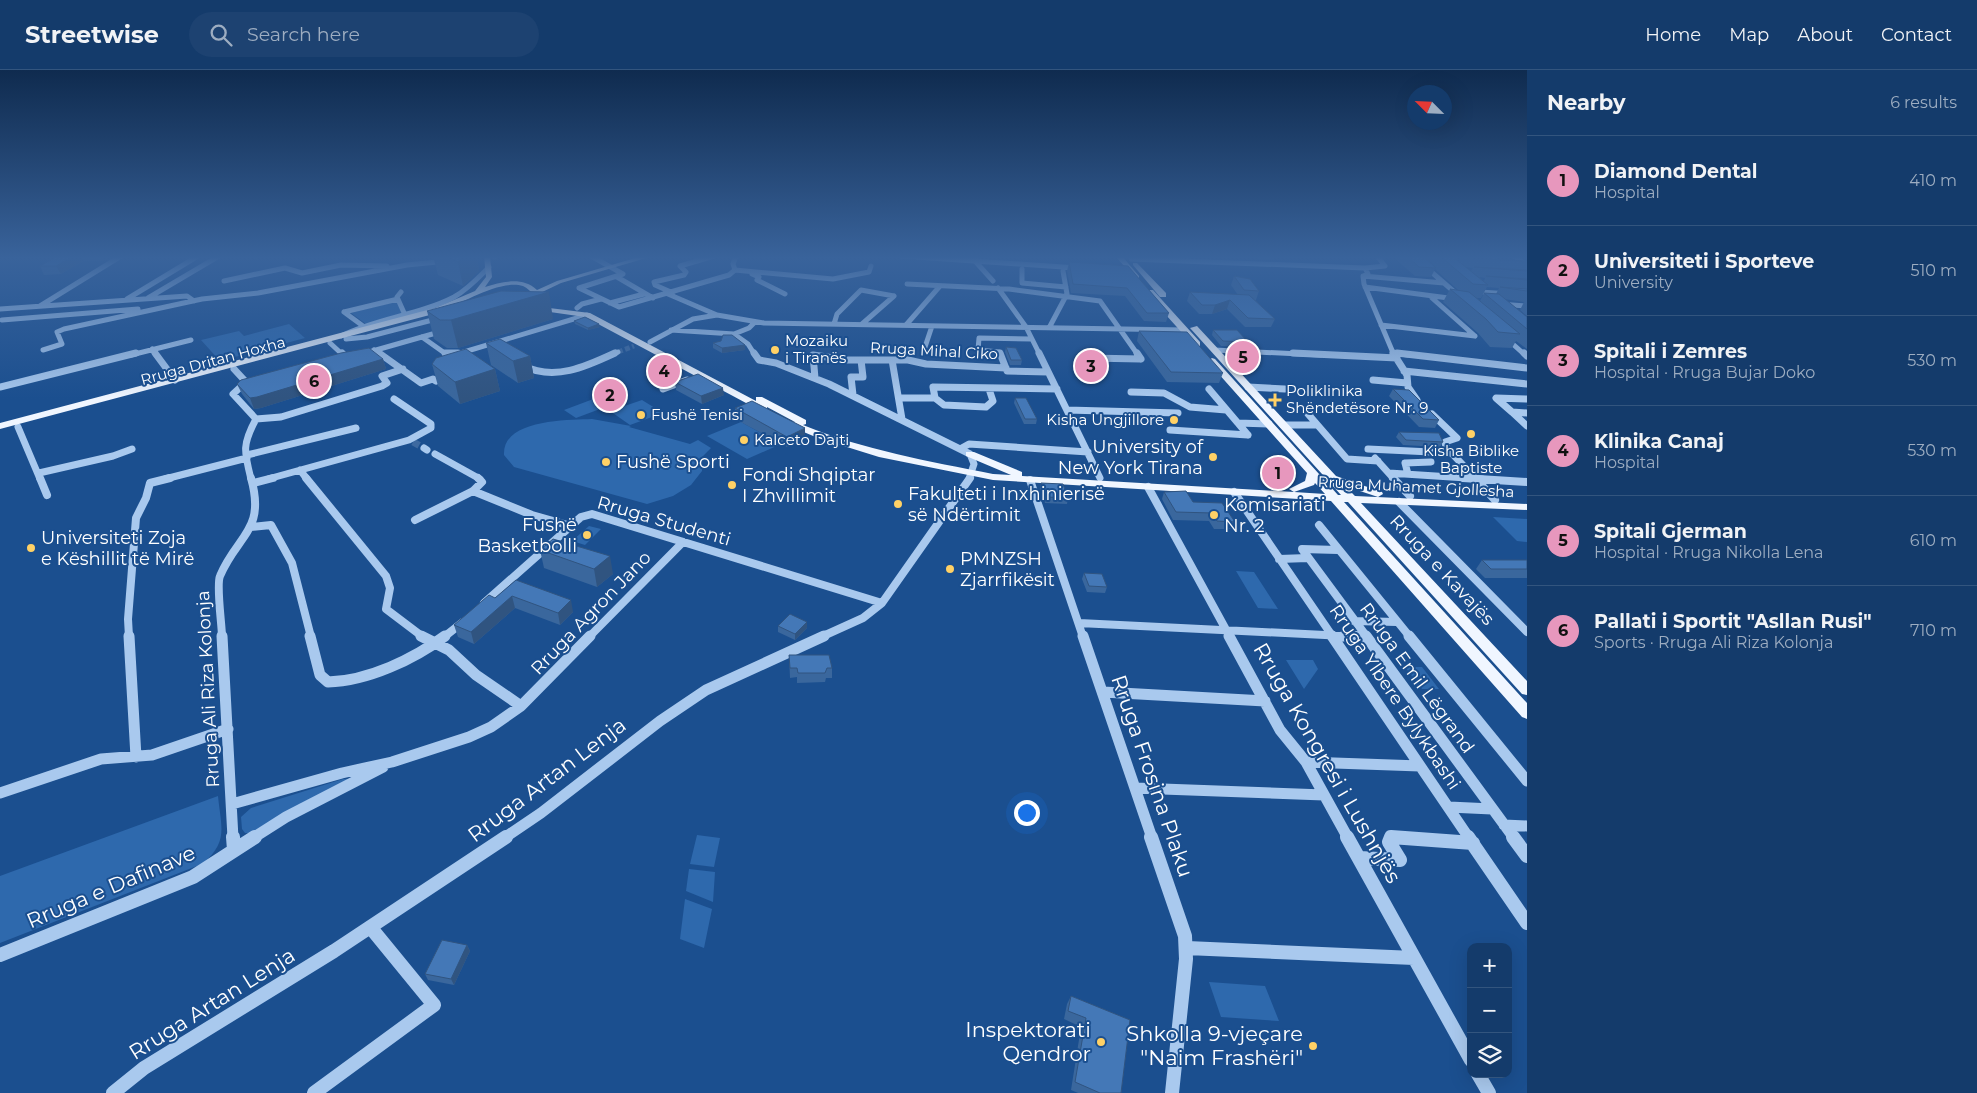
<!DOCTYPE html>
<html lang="en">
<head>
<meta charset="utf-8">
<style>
	body { margin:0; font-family:Montserrat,sans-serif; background:#1d4271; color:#f1f3f6 }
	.controls { position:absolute; right:15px; bottom:15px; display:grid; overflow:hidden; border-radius:10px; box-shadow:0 5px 20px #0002 }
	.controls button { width:45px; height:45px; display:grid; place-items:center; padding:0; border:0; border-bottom:1px solid #33557e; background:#143b6b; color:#f1f3f6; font:25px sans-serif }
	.compass { position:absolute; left:1407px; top:15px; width:45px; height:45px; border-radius:50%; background:#143b6b; box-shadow:0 5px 20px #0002; rotate:294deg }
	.you { position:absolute; left:1026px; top:742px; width:18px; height:18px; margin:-12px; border:4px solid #fff; border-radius:50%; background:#1a73e8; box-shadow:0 0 0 8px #1a73e833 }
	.badge { display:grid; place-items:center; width:32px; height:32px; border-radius:50%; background:#e797bd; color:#111; font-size:16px; font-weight:700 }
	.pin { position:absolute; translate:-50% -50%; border:2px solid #fff; box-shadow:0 1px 5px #0006 }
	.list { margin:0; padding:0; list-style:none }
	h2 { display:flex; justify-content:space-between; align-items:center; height:65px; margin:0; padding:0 20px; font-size:21px }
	h2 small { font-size:16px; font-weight:400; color:#9dadc1 }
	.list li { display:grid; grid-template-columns:32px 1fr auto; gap:15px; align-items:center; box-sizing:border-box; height:90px; padding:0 20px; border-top:1px solid #33557e }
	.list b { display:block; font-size:19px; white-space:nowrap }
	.list p { margin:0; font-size:16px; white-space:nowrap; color:#9dadc1 }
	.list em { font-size:16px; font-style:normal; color:#9dadc1 }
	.icon { flex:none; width:28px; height:28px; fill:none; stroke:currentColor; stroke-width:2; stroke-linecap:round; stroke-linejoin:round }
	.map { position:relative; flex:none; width:1527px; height:1023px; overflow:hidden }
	header { display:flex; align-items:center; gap:30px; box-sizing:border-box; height:70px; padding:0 25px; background:#143b6b; border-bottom:1px solid #33557e }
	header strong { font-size:24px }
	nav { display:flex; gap:28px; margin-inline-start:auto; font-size:18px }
	.search { width:350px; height:45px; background:#1d4271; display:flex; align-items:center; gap:12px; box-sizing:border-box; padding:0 18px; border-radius:28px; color:#9dadc1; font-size:19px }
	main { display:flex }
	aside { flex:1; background:#143b6b }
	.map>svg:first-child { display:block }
	.green { fill:#2e69ad }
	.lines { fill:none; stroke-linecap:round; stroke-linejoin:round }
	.minor-tunnel-far1 { stroke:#3d69a0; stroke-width:5; stroke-dasharray:5 2.5; stroke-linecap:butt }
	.minor-tunnel { stroke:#3d69a0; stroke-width:7; stroke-dasharray:7 3; stroke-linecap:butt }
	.minor-far4 { stroke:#a9c9ee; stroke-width:5 }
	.minor-far3 { stroke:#a9c9ee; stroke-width:7 }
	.minor-far2 { stroke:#a9c9ee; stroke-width:8 }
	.minor-far1 { stroke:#a9c9ee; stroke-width:11 }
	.minor { stroke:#a9c9ee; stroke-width:14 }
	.major { fill:#f0f6ff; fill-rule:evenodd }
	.wall { fill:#3a679d; fill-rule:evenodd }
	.shaded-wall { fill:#305480 }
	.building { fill:#4478b7; stroke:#305480 }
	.poi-dot { fill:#ffd166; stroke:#1b4f8f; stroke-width:2 }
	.labels { text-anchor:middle; stroke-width:4; stroke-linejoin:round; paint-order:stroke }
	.far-poi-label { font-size:15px; fill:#fff; stroke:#1b4f8f; text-anchor:start }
	.far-street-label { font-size:15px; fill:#fff; stroke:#1b4f8f }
	.poi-label { font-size:18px; fill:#fff; stroke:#1b4f8f; text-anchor:start }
	.street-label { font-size:18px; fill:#fff; stroke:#1b4f8f }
	.near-street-label { font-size:21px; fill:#fff; stroke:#1b4f8f }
	.near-poi-label { font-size:21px; fill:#fff; stroke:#1b4f8f; text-anchor:end }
</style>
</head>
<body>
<header>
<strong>Streetwise</strong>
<div class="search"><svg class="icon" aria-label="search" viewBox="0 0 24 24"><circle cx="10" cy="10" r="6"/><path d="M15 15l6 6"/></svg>Search here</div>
<nav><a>Home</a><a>Map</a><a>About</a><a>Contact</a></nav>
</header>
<main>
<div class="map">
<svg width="1527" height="1023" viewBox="0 0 1527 1023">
	<rect width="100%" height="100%" fill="#1b4f8f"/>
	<path class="green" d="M398,231L402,245L366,254L351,243Z
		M289,254L305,268L220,291L201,270L239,261L244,266Z
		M596,328L608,336L576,348L564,340Z
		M642,330L663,343L630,355L610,341Z
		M592,349L631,356L629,357L690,374L698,370L711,378L702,387V401L691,415L673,426L647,434L514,397L504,385C502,349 568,350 592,349Z
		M741,352L781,374L747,389L707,366Z
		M1493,447L1527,449V472L1517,471Z
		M589,456L601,459L585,475L572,471Z
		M1236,501L1254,502L1278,539L1258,538Z
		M1286,590H1313L1318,599L1304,619Z
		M1405,597H1422L1439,619H1422Z
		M343,709H352L252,763H245L242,759L241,747L251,738Z
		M218,726C221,757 229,772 202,794L0,873V806Z
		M697,765L720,768L714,797L690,794Z
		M689,799L715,802L713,832L686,821Z
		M685,829L712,839L704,878L680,869Z
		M1209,912L1265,916L1279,951L1221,947Z"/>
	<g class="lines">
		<path class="minor-tunnel-far1" d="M618,282L634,276"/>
		<path class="minor-tunnel" d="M413,372L424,378"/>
		<path class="minor-far4" d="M591,186L623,204L579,218L619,237L729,205L735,200L733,194L736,186
			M901,186L1078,198
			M1377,186L1385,196L1365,198L1368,204L1363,206L1364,214L1394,285
			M1413,186L1459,226
			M1478,186H1495
			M1514,186L1527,195
			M494,187L496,186
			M1131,189L1365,198
			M975,191L993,211
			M1022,199V213L1066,217
			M735,200L833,209L869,202L871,196
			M752,204L759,207L757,210L785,224
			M1363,206L1444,213
			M617,207L653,228
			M224,211L285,198L302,203L341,195L387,196
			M907,214L1009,219L1100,231L1138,285
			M1365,217L1456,229
			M998,218L1026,257L1040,285
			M401,222L397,227L405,245
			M1480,222L1527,225
			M673,223L655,215L654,212L684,205L686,202L680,196L714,186
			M668,224L717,245
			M148,228L219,186
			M1432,228L1475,266
			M127,229L198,186
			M610,233L644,224
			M1499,234L1527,236
			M40,236L121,186
			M577,238L582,234L601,229
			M0,239L187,226L194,231
			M344,242L398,229
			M344,242L363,256
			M2,250L138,239
			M834,254L837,244L861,220L894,226
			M862,254L894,226
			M906,255L940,216
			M1381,255L1475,266
			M1049,258L1067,224L1063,201
			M671,260L734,264L748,274L755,285
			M734,264L749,258L755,252
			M341,266C377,248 419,245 454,227C468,219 478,208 489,197
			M422,267L446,284L451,285
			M1506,268L1525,285
			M346,269L367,267L440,248
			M650,272L693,249L717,245L764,253L1185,260
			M330,273L343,285
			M152,279L156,285
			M43,280L62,274L57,262L64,259L202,229L258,223L407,195L447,191
			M374,280L381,285
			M1214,280L1321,285
			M923,283L932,256
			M1393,283L1408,285
			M362,284L443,261
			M131,285L191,270
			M454,285L587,245
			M612,285L618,282
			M1000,285L999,282L978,280L979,268L1032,269"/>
		<path class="minor-far3" d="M155,283L175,310
			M342,283L347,288L349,287
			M379,283L421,313L433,309L436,311
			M445,283H458
			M754,283L759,290L776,293L829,314L970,384L974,394L969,409
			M1000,283L1007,301L1048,302
			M1039,283L1100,408
			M1137,283L1141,289
			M1293,283L1397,288
			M1393,283L1407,305L1408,317L1417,330
			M1397,283L1527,298
			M1524,283L1527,286
			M362,284L364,283
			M1089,288L1141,289
			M892,290L902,349
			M523,296C555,311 585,297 615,283
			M234,299L246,312L233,324L256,349
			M1404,301L1527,314
			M815,308L813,285L848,290H908L926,294L1006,298
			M1373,310L1407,313
			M0,317L136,283
			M1248,317L1285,319
			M663,319L687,310
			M1209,319L1248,365
			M1131,322L1164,323L1190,337L1226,340
			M853,325L851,307H863L861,290
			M899,328H935L933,317L1057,319
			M935,328L944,335L986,337L993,331L989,319
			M1067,340L1178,343
			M1512,342L1496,328L1527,329
			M1310,343L1308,344L1347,389L1378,391
			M1527,343L1512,342L1527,356
			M1432,344L1457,368L1445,372L1446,377L1476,409
			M256,349L281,347L382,316L387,313L382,306L403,299
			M1238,353L1269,354
			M1283,355H1317
			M18,357L40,409
			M1170,360L1248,365
			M424,378L427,380
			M960,379L969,374L1088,382
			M1368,379L1452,383
			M435,384L480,409
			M247,385L356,358
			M1375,388L1394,409
			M300,400L307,409
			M39,403L113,386L132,379
			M1389,403L1482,409
			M1408,404L1405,393L1431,392
			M165,409L247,388
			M251,409C244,381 242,375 256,349
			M268,409L409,370L431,358V354L394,329"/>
		<path class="minor-far2" d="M40,408L47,425
			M306,408L386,506L390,518L386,539L423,567
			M1393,408L1410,426
			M1463,408L1527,412
			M1475,408L1495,430
			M1030,410L1083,567
			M254,413L273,408
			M1148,417L1230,567
			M473,421L532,445L571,456
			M1234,422L1333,567
			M1399,432L1527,562
			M415,450L473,421L482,412L478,408
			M1319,455L1410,567
			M251,457L271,455L292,493L311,567
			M1338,480L1302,479L1367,567
			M1279,489L1308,488
			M484,533L581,447L592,444L882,533
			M1354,551L1397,552
			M1079,553L1365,567
			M129,567L128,549L136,448L146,428L150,413L170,408
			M222,567C222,555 216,515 220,506C237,465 266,461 251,408
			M444,567L463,552
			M589,567L683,472
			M821,567L863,548L882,533L970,408"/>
		<path class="minor-far1" d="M129,566L136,687
			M222,566L233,768
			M310,566L320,605L328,612C368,611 414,589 445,566
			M421,566L449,580L476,605L521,636
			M1083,566L1152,768
			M1229,566L1280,660L1306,692L1348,768
			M1332,566L1469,768
			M1344,566L1365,567
			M1366,566L1514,768
			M1409,566L1527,711
			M1103,622L1265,631
			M1306,692L1420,696
			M1135,718L1324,725
			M0,723L101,689L152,685L228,659
			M232,734L342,703L392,692L469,667L491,657L521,636L590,566
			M1449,737L1492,739
			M1504,755L1527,756
			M253,768L286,747L383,697
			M504,768L541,743L660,651L706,620L824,566
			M1391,768H1407"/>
		<path class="minor" d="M233,767L234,780
			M1151,767L1185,866L1186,889L1172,1023
			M1347,767L1471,990
			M1468,767L1527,853
			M1513,767L1527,786
			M1359,788L1400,790
			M1400,790L1389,772L1391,767L1473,773
			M1187,878L1414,888
			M0,885L193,807L255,767
			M1478,1004L1489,1023
			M113,1023L144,998L334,881L506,767
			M314,1023L434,935L371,858"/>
		<path class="major" d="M484,186H490L492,207L485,217C502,212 522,206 537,220L557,211L642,186H653L561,213L536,225C531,223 528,218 523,216C501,209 461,233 441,242L0,359V353L435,238L475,221L486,207Z
			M1115,186H1122L1139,206V208H1135Z
			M1133,193H1137L1166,223V227H1160L1133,195Z
			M1147,220H1153L1200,272V276H1194L1147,224Z
			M533,236L590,243L756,331V327H762L806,350V354L803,355C864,380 928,391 993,404L1011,405L966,386V382H974L1022,402V406L1294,422L1289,419L1305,411L1307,403L1209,293L1208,291L1212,288L1215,289L1338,425H1341L1190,258L1197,256L1336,406L1382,422L1383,424L1378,427L1345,416L1355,426L1527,434V440L1361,433L1527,611V625L1522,624L1348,432H1344L1527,633V649L1522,647L1331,431L993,410L879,387L818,368L787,355V351L795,352L767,337V341H761L585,247L536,240H533ZM1315,413L1325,424L1294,422L1314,415Z"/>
	</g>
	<path class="wall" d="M57,186H111L103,191H83L61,204L44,205L40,196Z
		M433,186H477L479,201L463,216L438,205Z
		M1256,186H1275L1274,190H1259Z
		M1392,186H1452L1459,191L1461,187L1527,191V246L1520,240L1524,232L1504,229L1527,247V279L1516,271L1512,278L1490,277L1478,263L1443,232L1450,219L1458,220L1435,199L1431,207L1415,206ZM1466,197L1473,198L1471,201ZM1479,207L1485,208L1484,211ZM1487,217L1499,218L1496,224L1484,223L1480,231L1476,228H1481Z
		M1069,192L1128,196L1169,243L1166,252L1144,251L1125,226L1071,223L1067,201Z
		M1234,206L1259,221L1256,230H1255L1275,249L1271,257H1245L1227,239L1212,244H1199L1187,231L1190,222L1238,225L1231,215Z
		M427,241L553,249L458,278H447L434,269Z
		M574,251L600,257L588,260L575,254Z
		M1213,260L1248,272L1246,277L1221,276L1212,265Z
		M1139,261L1223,303L1219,313L1167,312L1137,271Z
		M486,273L530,286L534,308L518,313L491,295Z
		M713,273L745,280L722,283L713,278Z
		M1006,277L1022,290L1021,295H1010L1005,282Z
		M1231,280L1260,285L1258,290L1233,289L1229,285Z
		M383,289L386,299L261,338L254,339L242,324L237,314Z
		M432,294L495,299L500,321L460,334L438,316Z
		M675,312L724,325L702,334L676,320Z
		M1393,319L1439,350L1435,358L1419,357L1389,326Z
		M1015,328L1037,349L1036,354H1024L1014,333Z
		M735,338L805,369L787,377L735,349Z
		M1399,362L1443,372L1440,377L1403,375L1396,367Z
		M1041,413L1068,428L1067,434L1045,433L1040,418Z
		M1164,422L1235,452L1232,459H1214L1209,451L1173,450L1162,429Z
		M540,480L613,504L597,517L544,498Z
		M1482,490H1527V508H1485L1476,499Z
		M1084,503L1107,517L1105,523L1087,522L1082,509Z
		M516,510L573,542L560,555L515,538L474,574L458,567L454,555L495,528Z
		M778,556L807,558L795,570L778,562Z
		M789,585L832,598V608H826L825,612L797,613V607L790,608Z
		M467,875L470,881L454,915L428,910L425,904Z
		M1071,926L1130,950L1121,1023H1078L1071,1020L1081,957L1064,949L1067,934Z"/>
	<path class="shaded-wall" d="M73,186H80L83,191L61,204L56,196Z
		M100,186H111L103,191Z
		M464,186H477L479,201L463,216L458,192Z
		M549,222L553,249L458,278L451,250Z
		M1230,230L1227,239L1212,244L1215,235Z
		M599,254L600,257L588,260V258Z
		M745,275V280L722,283V278Z
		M530,286L534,308L518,313L513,291Z
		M383,289L386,299L261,338L254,339L250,328Z
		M495,299L500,321L460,334L455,312Z
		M723,318L724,325L702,334L701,326Z
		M805,358V369L787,377V367Z
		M610,486L613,504L597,517L594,499Z
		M512,526L515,538L474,574L471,562Z
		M571,530L573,542L560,555L558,543Z
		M807,552V558L795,570V564Z
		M467,875L470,881L454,915L451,909Z"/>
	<path class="building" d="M58,186H73L56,196H40Z
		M444,186H464L458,192Z
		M1407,186H1423L1436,198L1419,197Z
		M1440,186H1452L1488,215L1473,214Z
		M1461,187L1527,191V192Z
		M1069,192L1128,196L1169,243H1147L1127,218L1073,214Z
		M1474,197L1527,200V201Z
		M1234,206L1250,209L1259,221L1244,220Z
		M1486,206L1527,209V210Z
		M1500,217L1527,219V221Z
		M1450,219L1469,222L1520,264L1498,262L1486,249Z
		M501,221L549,222L451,250H440L427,241Z
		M1190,222L1249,225L1275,249L1248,248L1230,230L1215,235H1202Z
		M1484,223L1499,224L1527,247V259Z
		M585,247L599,254L588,258L574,251Z
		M1213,260H1237L1248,272L1223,271Z
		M1139,261L1187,262L1223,303L1171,302Z
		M723,265H732L745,275L722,278L713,273L721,271Z
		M500,269L530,286L513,291L486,273Z
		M1006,277L1016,278L1022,290H1011Z
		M369,278L383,289L257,327L250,328L237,314L241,310L341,283Z
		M466,279L495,299L455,312L432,294L436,288Z
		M1231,280L1256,281L1260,285L1234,284Z
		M698,304L723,318L701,326L675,312Z
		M1393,319L1409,320L1439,350L1423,349Z
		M1015,328H1026L1037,349H1025Z
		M752,331L805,358L787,367L735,338Z
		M1399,362L1439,363L1443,372L1406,370Z
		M1041,413L1063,414L1068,428L1046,427Z
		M1186,421L1193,432L1222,433L1235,452L1217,451L1212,443L1176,442L1164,422Z
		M553,469L610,486L594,499L540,480Z
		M1482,490H1527V499H1491Z
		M1084,503L1102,504L1107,517L1089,516Z
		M516,510L571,530L558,543L512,526L471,562L454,555L489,525L495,528Z
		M790,544L807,552L795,564L778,556Z
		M789,585H829L832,598H827L825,603H798L797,598H790Z
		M442,870L467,875L451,909L425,904Z
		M1071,926L1130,950L1121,1023H1100L1075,1012L1086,948L1068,941Z"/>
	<linearGradient id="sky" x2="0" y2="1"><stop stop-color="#0f2b4f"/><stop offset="0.57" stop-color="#39639b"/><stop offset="1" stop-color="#39639b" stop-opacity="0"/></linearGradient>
	<rect width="1527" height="329" fill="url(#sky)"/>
	<g class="poi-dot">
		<circle cx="775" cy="280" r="5"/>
		<path d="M1272.5 322.5h5v5h5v5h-5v5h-5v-5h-5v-5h5z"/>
		<circle cx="641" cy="345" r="5"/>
		<circle cx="1174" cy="350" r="5"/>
		<circle cx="1471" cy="364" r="5"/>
		<circle cx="744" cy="370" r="5"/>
		<circle cx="1213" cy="387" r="5"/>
		<circle cx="606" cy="392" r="5"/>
		<circle cx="732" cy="415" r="5"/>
		<circle cx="898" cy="434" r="5"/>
		<circle cx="1214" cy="445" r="5"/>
		<circle cx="587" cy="465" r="5"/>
		<circle cx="31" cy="478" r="5"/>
		<circle cx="950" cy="499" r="5"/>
		<circle cx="1101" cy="972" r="5"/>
		<circle cx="1313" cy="976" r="5"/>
	</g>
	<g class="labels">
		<g class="far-poi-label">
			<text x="785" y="276">Mozaiku<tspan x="785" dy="17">i Tiranës</tspan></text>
			<text x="1286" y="326">Poliklinika<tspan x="1286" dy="17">Shëndetësore Nr. 9</tspan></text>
			<text x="651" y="350">Fushë Tenisi</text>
			<text x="1164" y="355" text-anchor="end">Kisha Ungjillore</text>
			<text x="754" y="375">Kalceto Dajti</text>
			<text x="1471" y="386" text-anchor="middle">Kisha Biblike<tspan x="1471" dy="17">Baptiste</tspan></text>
		</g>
		<g class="far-street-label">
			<text transform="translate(934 281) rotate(3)" y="5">Rruga Mihal Ciko</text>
			<text transform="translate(213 291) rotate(-15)" y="5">Rruga Dritan Hoxha</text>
			<text transform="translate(1416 417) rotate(3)" y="5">Rruga Muhamet Gjollesha</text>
		</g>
		<g class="poi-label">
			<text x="1203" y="383" text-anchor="end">University of<tspan x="1203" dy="21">New York Tirana</tspan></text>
			<text x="616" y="398">Fushë Sporti</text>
			<text x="742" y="411">Fondi Shqiptar<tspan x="742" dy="21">I Zhvillimit</tspan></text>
			<text x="908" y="430">Fakulteti i Inxhinierisë<tspan x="908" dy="21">së Ndërtimit</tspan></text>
			<text x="1224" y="441">Komisariati<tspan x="1224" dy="21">Nr. 2</tspan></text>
			<text x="577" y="461" text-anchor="end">Fushë<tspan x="577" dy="21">Basketbolli</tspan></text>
			<text x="41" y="474">Universiteti Zoja<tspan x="41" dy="21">e Këshillit të Mirë</tspan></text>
			<text x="960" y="495">PMNZSH<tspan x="960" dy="21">Zjarrfikësit</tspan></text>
		</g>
		<g class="street-label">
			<text transform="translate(664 451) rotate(16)" y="6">Rruga Studenti</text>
			<text transform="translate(1442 500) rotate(47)" y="6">Rruga e Kavajës</text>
			<text transform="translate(591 543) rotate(-46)" y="6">Rruga Agron Jano</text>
			<text transform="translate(1417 608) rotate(54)" y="6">Rruga Emil Lëgrand</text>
			<text transform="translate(208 619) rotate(-93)" y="6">Rruga Ali Riza Kolonja</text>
			<text transform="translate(1395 627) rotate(56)" y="6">Rruga Ylbere Bylykbashi</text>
		</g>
		<g class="near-street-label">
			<text transform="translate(1327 693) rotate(60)" y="7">Rruga Kongresi i Lushnjës</text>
			<text transform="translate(1152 706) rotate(71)" y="7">Rruga Frosina Plaku</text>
			<text transform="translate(547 710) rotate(-37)" y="7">Rruga Artan Lenja</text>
			<text transform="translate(111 817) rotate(-23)" y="7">Rruga e Dafinave</text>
			<text transform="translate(212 934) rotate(-32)" y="7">Rruga Artan Lenja</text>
		</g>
		<g class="near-poi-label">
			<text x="1091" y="967">Inspektorati<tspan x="1091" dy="24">Qendror</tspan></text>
			<text x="1303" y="971">Shkolla 9-vjeçare<tspan x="1303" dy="24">"Naim Frashëri"</tspan></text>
		</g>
	</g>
</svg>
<div class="controls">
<button>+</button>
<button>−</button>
<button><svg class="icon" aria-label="layers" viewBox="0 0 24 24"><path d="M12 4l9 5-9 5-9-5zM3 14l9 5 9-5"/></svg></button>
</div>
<svg class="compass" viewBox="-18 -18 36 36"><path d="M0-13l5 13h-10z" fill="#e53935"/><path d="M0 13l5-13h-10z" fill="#9dadc1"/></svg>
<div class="you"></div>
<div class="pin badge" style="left:1278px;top:403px">1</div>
<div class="pin badge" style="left:610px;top:325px">2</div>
<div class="pin badge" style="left:1091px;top:296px">3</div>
<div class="pin badge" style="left:664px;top:301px">4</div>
<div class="pin badge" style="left:1243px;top:287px">5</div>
<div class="pin badge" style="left:314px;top:311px">6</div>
</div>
<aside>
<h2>Nearby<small>6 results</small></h2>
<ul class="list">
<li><span class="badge">1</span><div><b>Diamond Dental</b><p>Hospital</p></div><em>410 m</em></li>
<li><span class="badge">2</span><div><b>Universiteti i Sporteve</b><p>University</p></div><em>510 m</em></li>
<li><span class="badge">3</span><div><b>Spitali i Zemres</b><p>Hospital · Rruga Bujar Doko</p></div><em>530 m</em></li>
<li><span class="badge">4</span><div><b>Klinika Canaj</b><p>Hospital</p></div><em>530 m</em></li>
<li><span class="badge">5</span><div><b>Spitali Gjerman</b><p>Hospital · Rruga Nikolla Lena</p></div><em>610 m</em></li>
<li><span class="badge">6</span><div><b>Pallati i Sportit &quot;Asllan Rusi&quot;</b><p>Sports · Rruga Ali Riza Kolonja</p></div><em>710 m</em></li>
</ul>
</aside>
</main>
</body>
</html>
